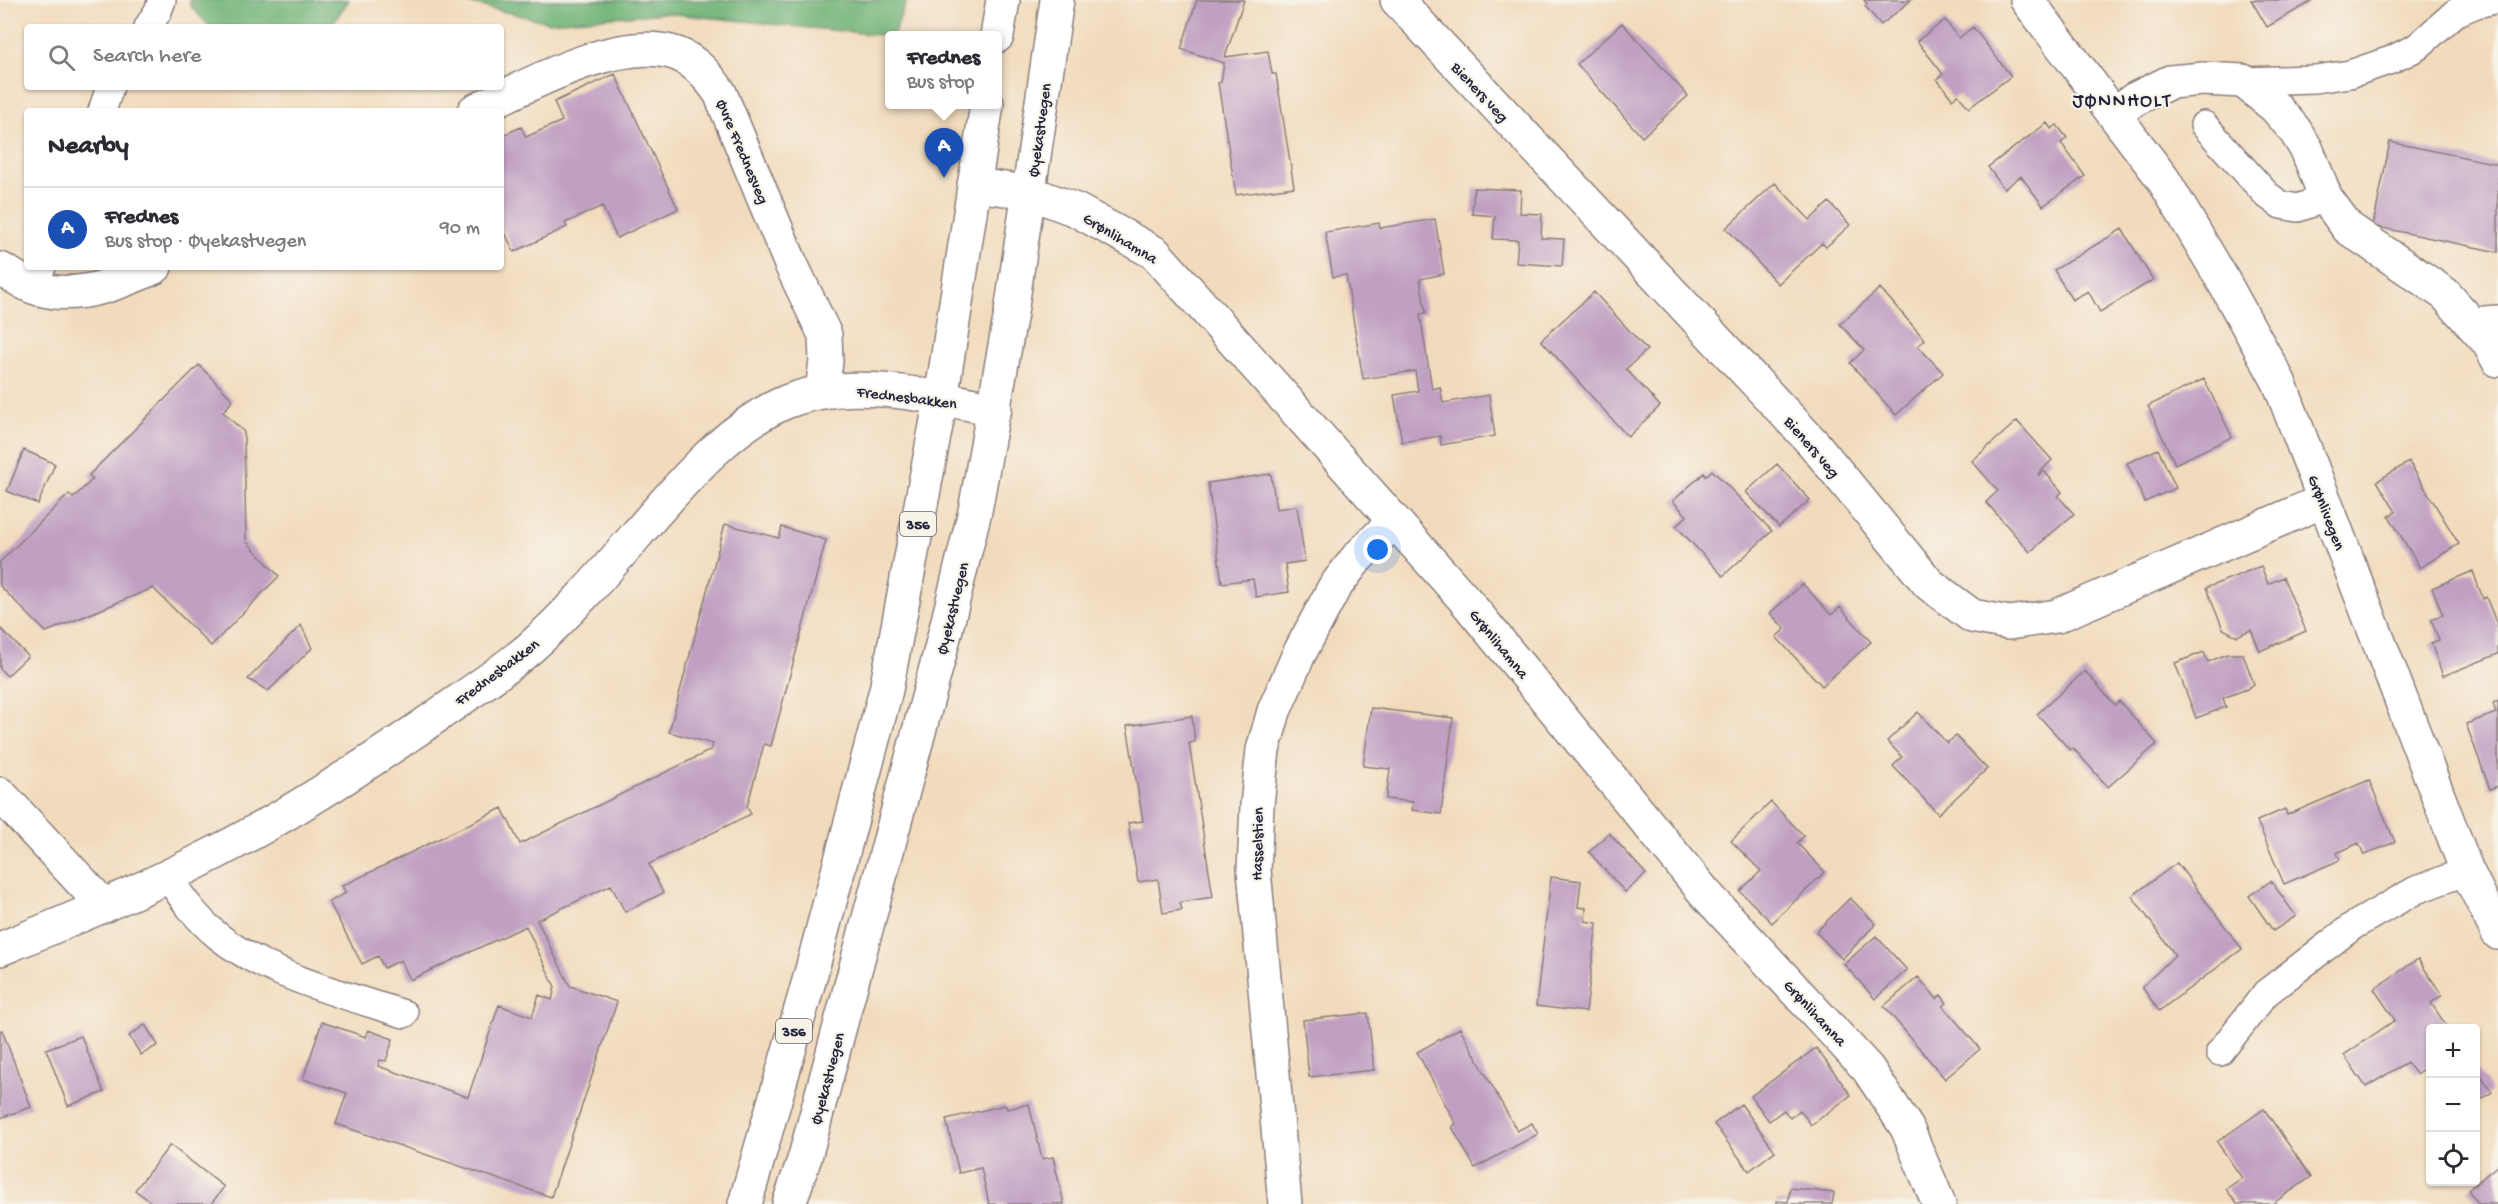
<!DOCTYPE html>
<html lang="en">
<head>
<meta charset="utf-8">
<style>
	body { margin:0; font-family:"Gochi Hand",sans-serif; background:#f7f7f7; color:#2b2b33 }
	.controls { position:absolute; right:18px; bottom:18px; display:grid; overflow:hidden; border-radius:6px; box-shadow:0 2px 4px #0004 }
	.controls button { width:54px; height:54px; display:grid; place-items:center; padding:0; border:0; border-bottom:2px solid #e1e1e2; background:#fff; color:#2b2b33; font:30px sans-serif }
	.you { position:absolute; left:1378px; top:550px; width:21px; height:21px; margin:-15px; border:4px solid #fff; border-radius:50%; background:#1a73e8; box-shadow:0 0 0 9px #1a73e833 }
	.badge { display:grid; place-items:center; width:39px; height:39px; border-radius:50%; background:#0b8043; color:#fff; font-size:20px; font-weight:700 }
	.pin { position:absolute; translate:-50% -50px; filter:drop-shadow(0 2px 3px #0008) }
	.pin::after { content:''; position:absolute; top:32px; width:21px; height:18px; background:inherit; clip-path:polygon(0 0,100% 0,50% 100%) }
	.popup { position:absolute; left:885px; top:31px; width:117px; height:78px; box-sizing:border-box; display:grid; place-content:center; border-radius:6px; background:#fff; filter:drop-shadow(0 2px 4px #0005); font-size:20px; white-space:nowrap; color:#7c7c81 }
	.popup b { font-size:22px; color:#2b2b33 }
	.popup::after { content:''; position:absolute; left:50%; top:100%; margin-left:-12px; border:12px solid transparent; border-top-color:#fff }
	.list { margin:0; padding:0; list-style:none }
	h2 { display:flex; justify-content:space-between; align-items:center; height:78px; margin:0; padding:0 24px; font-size:26px }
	h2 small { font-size:20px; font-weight:400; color:#7c7c81 }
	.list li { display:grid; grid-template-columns:39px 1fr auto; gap:18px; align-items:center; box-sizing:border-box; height:84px; padding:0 24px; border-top:2px solid #e1e1e2 }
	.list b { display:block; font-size:22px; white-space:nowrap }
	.list p { margin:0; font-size:20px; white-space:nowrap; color:#7c7c81 }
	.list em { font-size:20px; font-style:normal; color:#7c7c81 }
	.icon { flex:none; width:33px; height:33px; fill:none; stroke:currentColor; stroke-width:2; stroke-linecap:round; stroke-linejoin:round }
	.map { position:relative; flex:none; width:2498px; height:1204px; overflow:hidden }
	.search { position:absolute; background:#fff; box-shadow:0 2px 4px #0004; left:24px; top:24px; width:480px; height:66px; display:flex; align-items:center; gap:15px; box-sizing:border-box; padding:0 21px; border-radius:6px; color:#7c7c81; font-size:22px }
	.panel { position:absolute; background:#fff; box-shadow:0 2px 4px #0004; left:24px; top:108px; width:480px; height:162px; border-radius:6px }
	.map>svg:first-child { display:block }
	.forest { fill:#6eb276; stroke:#486a58; stroke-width:1.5 }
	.building { fill:#c09fc2 }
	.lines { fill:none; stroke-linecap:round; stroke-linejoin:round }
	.lane-casing { stroke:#8a7e7c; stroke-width:30 }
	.street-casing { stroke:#8a7e7c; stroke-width:36 }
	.primary-casing { stroke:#8a7e7c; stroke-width:36 }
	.lane { stroke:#fff; stroke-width:27 }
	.street { stroke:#fff; stroke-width:33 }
	.primary { stroke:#fff; stroke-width:33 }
	.labels { text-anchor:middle; stroke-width:4.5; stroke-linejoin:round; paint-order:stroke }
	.shield { fill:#f7f3e8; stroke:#62616f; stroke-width:1.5 }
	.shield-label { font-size:15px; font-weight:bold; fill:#22223b }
	.street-label { font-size:16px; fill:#22223b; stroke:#f7f3e8 }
	.quarter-label { font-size:20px; letter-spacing:1.5px; fill:#22223b; stroke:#f7f3e8 }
</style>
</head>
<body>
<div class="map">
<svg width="2498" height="1204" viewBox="0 0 2498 1204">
	<rect width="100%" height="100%" fill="#f7f3e8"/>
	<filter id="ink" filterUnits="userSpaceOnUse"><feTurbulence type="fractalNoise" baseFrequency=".0167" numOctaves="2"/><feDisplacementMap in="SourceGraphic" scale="12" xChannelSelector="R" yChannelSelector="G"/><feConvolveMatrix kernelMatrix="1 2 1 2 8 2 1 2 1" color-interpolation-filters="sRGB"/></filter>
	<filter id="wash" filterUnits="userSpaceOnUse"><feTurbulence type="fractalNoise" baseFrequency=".008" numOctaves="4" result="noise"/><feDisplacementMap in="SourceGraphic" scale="24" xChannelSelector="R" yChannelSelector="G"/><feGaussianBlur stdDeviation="1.35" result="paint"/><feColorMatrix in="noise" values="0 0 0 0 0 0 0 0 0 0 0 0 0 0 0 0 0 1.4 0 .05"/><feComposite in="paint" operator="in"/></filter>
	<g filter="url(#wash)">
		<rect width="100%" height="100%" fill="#f2dbbd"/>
		<path class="forest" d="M190,0H349L330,27H210L190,5Z
			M455,0H907L893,35L890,36L665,13L548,22Z"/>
		<g id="blocks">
			<path class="building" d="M1197,0H1244L1225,57L1268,51L1272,74H1276L1294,187L1236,195L1218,83L1221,82L1224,63L1181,49Z
				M1864,0H1911L1881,25L1865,6L1867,4Z
				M2251,0H2314L2267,27Z
				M1945,20L1959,38L1973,27L2011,76L1969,108L1958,95L1952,99L1937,79L1943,74L1917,41Z
				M1622,23L1688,96L1642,137L1577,64Z
				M615,74L678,209L617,238L602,206L565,223L567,227L514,252L501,224V136L521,127L526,137L562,121L554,102Z
				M2047,123L2051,129L2057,125L2067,138L2061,143L2085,176L2043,206L2021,176L2004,189L1988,167Z
				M2390,142L2498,164V252L2373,226Z
				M1775,183L1810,220L1829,202L1850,225L1826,247L1822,243L1778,284L1726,228Z
				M1474,188L1521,190L1520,213L1542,214L1541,238L1564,239L1562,266L1516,263L1518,240L1493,239L1495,216L1472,214Z
				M1435,219L1444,274L1420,279L1426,313L1420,314L1432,389L1440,387L1443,403L1489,395L1495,436L1441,445L1440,436L1402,442L1394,395L1418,391L1415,371L1363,379L1346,275L1333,277L1325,232L1379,223L1380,228Z
				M2122,229L2153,280L2100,312L2088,291L2072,300L2054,270Z
				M1880,288L1925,340L1918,346L1943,373L1896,415L1850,363L1864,350L1840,324Z
				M1594,292L1647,350L1626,369L1660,406L1628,437L1541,340Z
				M199,365L233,400L223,412L244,432L246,541L279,576L211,646L153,588L46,632L0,586V562L69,494L73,498L93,479L89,475Z
				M2204,379L2232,437L2175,464L2148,406Z
				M2017,421L2052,460L2038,474L2039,475L2044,471L2062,492L2058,496L2074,514L2030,552L1986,502L1998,491L1972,461Z
				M2158,449L2176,488L2145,502L2127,463Z
				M24,450L55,464L38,504L7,491Z
				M2409,462L2459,544L2420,568L2389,516L2396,512L2377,481Z
				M1777,464L1810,500L1779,527L1746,492Z
				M1712,470L1772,531L1723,576L1676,526L1687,516L1673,501L1704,473L1706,476Z
				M1271,474L1276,509L1297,506L1305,561L1285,564L1289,592L1256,597L1253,579L1222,583L1208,483Z
				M725,524L779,538L782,527L826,540L771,746L764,744L747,807L751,814L649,864L663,893L625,912L611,885L537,920L570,986L617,1002L551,1197L336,1124L347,1093L303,1079L322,1022L366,1037L368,1030L393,1039L386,1061L380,1060L378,1066L468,1097L499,1005L532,1017L539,995L552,1000L555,987L526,926L410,980L401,960L384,968L378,956L362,964L329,902L346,893L342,886L502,808L520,844L711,750L713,744L669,732Z
				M2261,566L2268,584L2283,577L2306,631L2260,651L2251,630L2237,636L2223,629L2206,588Z
				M2473,571L2483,599L2486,597L2498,627V654L2443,676L2431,643L2439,640L2431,619L2443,615L2432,588Z
				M1803,584L1831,615L1840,607L1871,642L1822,686L1776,637L1785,629L1770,613Z
				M301,625L312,648L268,691L248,679Z
				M0,628L28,656L7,676L0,669Z
				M2204,652L2208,662L2227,654H2243L2254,684L2247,689L2223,698L2226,707L2196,718L2175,663Z
				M2085,671L2115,705L2119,701L2157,744L2108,787L2073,748L2070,750L2037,714Z
				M2498,701V786L2490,789L2466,724L2496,713L2493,703Z
				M1371,708L1453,718L1441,814L1412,810L1413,802L1386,799L1390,769L1363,766Z
				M1918,712L1947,743L1956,736L1987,769L1938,814L1893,766L1902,757L1887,741Z
				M1192,716L1195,742L1189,743L1213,897L1180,902L1182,910L1163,913L1158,879L1138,882L1128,823L1143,821L1127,726Z
				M2369,780L2395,842L2364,855L2359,843L2337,853L2340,860L2284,884L2257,821L2285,809L2287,815Z
				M1771,802L1804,836L1797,843L1825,872L1772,923L1740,891L1761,871L1731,841Z
				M1609,833L1646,874L1625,892L1589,852Z
				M2177,863L2242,949L2159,1011L2142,987L2175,955L2132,896Z
				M1551,877L1581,881L1578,907L1586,908L1585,921L1597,923L1586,1012L1536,1006Z
				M2271,881L2296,916L2273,931L2249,896Z
				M1850,898L1876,924L1842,959L1816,932Z
				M1876,936L1907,970L1875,999L1844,964Z
				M2418,959L2442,995L2431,1003L2448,1028H2430V1064L2416,1074L2407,1062L2366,1087L2344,1055L2395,1020L2374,989Z
				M1918,977L1937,999L1941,995L1947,1003L1943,1006L1980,1049L1945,1079L1884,1006Z
				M1368,1013L1374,1070L1309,1077L1303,1020Z
				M145,1025L158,1045L141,1055L129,1036Z
				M1460,1028L1517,1131L1532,1123L1538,1134L1475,1168L1452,1127L1456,1124L1417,1052Z
				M2,1030L31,1107L0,1118V1031Z
				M81,1036L104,1092L68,1106L46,1049Z
				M1816,1048L1851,1095L1811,1125L1800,1110L1790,1118L1784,1110L1769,1121L1751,1096Z
				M2476,1068L2492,1092L2476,1103Z
				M1029,1104L1042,1159L1053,1157L1064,1204H989L981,1168L959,1173L946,1119L1005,1105L1007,1109Z
				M1741,1104L1775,1151L1749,1171L1714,1124Z
				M2264,1109L2311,1177L2272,1204H2237L2226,1189L2242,1178L2217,1142Z
				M170,1145L224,1187L211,1204H149L151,1202L135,1190Z
				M2498,1165V1204H2479L2468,1190Z
				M1790,1188L1834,1193L1832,1204H1777V1201L1788,1202Z"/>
		</g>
	</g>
	<g filter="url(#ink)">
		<use href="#blocks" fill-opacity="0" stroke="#8a7e7c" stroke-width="1.5"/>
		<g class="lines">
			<defs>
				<path id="lane" d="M148,27L158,11L162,0
					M2243,81L2315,79L2350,74L2391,60L2417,47L2455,13L2476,4L2494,0
					M102,111L110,87
					M2204,125L2267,195L2281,205L2298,208L2326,198
					M33,287L42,267
					M2471,321L2498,319
					M167,876C182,898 197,919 218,936C266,975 345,995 404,1014
					M2220,1052L2266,993L2353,926L2416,890L2467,871"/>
				<path id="street" d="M1397,0L1813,443L1929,584L1972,616L2009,623L2057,616L2323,501
					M2027,0L2163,179L2221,277L2279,382L2467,871L2498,933
					M474,111C525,87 620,33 677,54C696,61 709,77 720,93L790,262L825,335L826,361L822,391
					M2115,113L2135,99L2170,82L2203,79L2243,81L2275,107L2294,129L2307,150L2326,198L2348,228L2445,294L2488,342L2498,360
					M974,185L1028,192L1076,210L1155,253L1465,600L1705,893L1868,1069L1907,1128L1939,1204
					M0,269C11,274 22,283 33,287C75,302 117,284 155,267
					M0,794L104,906
					M0,949C73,919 146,889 217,852C289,815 357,771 424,725C459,700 497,676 530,648C574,609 612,563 651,518C689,475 727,430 779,405C846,374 926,396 995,409
					M1285,1204L1254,870L1257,805L1263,750L1274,711L1299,654L1334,588L1357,558L1394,521"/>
				<path id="primary" d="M997,36L1003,0
					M745,1204L809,981L886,690L941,399L987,104
					M789,1204L805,1157L940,653L975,511L1011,313L1057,0"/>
			</defs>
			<use href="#lane" class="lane-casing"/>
			<use href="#street" class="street-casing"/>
			<use href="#primary" class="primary-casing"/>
			<use href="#lane" class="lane"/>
			<use href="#street" class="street"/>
			<use href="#primary" class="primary"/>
		</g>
	</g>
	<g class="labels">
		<g class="shield">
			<rect x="900" y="512" width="36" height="24" rx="4.5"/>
			<rect x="776" y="1019" width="36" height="24" rx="4.5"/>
		</g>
		<g class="shield-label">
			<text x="918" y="529">356</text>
			<text x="794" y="1036">356</text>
		</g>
		<g class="street-label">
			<text transform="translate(1481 91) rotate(47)" y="6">Bieners veg</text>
			<text transform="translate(1038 130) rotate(-82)" y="6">Øyekastvegen</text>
			<text transform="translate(744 151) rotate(67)" y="6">Øvre Frednesveg</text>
			<text transform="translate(1121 237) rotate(31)" y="6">Grønlihamna</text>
			<text transform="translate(907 396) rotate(7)" y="6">Frednesbakken</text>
			<text transform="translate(1813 446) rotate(49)" y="6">Bieners veg</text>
			<text transform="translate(2328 512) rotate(69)" y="6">Grønlivegen</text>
			<text transform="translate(951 608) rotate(-76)" y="6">Øyekastvegen</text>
			<text transform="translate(1500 643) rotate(51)" y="6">Grønlihamna</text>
			<text transform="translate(496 671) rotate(-37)" y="6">Frednesbakken</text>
			<text transform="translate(1256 844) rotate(-89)" y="6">Hasselstien</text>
			<text transform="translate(1816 1012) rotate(47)" y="6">Grønlihamna</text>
			<text transform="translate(826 1078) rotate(-75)" y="6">Øyekastvegen</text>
		</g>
		<g class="quarter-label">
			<text x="2122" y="106">JØNNHOLT</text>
		</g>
	</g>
</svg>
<div class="controls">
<button>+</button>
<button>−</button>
<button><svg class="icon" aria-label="locate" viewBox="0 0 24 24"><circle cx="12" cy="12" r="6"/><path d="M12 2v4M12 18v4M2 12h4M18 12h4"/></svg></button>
</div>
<div class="you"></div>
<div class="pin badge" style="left:944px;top:178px;background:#1a4fb4">A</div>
<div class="popup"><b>Frednes</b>Bus stop</div>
<div class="search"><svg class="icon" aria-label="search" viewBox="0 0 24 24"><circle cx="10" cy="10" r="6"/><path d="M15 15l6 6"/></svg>Search here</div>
<section class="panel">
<h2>Nearby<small></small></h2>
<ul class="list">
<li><span class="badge" style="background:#1a4fb4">A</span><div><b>Frednes</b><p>Bus stop · Øyekastvegen</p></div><em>90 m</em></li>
</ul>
</section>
</div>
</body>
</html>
